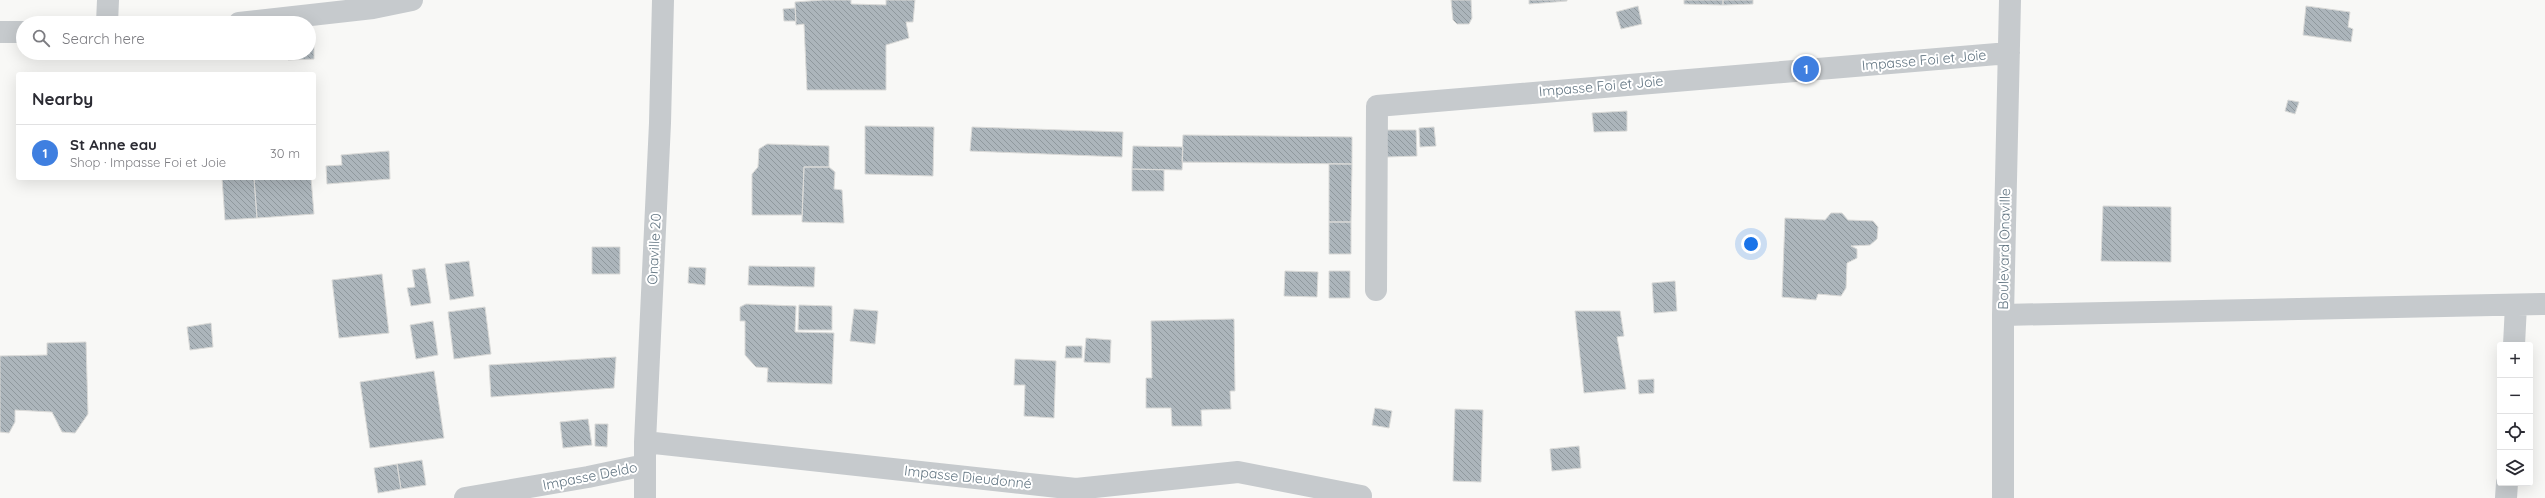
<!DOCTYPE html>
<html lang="en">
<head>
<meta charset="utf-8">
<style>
	body { margin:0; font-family:Quicksand,sans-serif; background:#f7f7f7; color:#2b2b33 }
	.controls { position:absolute; right:12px; bottom:12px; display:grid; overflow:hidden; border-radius:4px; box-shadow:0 4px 16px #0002 }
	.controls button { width:36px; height:36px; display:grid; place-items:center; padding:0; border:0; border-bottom:1px solid #e1e1e2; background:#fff; color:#2b2b33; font:20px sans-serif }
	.you { position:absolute; left:1751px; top:244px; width:14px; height:14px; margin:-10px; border:3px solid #fff; border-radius:50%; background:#1a73e8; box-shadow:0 0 0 6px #1a73e833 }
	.badge { display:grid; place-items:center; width:26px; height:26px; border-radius:50%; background:#e94d25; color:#fff; font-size:13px; font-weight:700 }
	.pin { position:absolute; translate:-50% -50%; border:2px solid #fff; box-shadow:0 1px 4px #0006 }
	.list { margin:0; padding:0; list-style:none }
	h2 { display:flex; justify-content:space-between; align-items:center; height:52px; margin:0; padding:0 16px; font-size:17px }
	h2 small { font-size:13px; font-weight:400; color:#7c7c81 }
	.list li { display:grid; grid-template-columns:26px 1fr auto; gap:12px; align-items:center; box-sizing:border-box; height:56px; padding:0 16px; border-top:1px solid #e1e1e2 }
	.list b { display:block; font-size:15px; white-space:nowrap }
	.list p { margin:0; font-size:13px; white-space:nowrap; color:#7c7c81 }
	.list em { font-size:13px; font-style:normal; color:#7c7c81 }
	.icon { flex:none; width:22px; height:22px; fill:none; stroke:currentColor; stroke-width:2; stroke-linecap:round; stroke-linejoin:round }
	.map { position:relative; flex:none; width:2545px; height:498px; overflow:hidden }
	.search { position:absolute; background:#fff; box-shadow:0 4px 16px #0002; left:16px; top:16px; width:300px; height:44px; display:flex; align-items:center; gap:10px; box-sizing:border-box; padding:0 14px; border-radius:22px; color:#7c7c81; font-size:15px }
	.panel { position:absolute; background:#fff; box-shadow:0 4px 16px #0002; left:16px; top:72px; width:300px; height:108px; border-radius:4px }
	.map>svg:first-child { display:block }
	.building { fill:url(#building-back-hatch); stroke:#dadad8 }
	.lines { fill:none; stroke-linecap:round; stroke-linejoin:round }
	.minor { stroke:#c6cacd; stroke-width:22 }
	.labels { text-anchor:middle; stroke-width:4; stroke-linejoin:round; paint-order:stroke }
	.street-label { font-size:14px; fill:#627582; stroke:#fff }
</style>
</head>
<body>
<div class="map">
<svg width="2545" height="498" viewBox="0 0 2545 498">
	<defs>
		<pattern id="building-back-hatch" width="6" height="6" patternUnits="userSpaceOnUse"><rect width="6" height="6" fill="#acb5bb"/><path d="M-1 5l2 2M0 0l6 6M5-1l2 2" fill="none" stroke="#8f989d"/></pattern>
	</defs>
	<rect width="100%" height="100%" fill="#f8f8f6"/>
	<path class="building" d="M823,0H851V4L886,5V0H915L913,22H906L909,38L886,45V90H807L804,24L796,25L795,2Z
		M1451,0H1471L1472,18L1469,24H1457L1453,20Z
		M1529,0H1567V1L1529,4Z
		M1684,0H1723V5L1684,4Z
		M1723,0H1753V4L1723,5Z
		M1638,6L1642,24L1621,29L1616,12Z
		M2306,6L2350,12L2348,27L2353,29L2351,42L2303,35Z
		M795,8L796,21H784L783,9Z
		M309,37H314V59L288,60V53H309Z
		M2288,100L2299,102L2295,114L2285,111Z
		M1627,111V131L1594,132L1592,113Z
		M865,126L934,127L933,176L865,174Z
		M972,127L1123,132L1122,157L970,151Z
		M1434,127L1436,146L1420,147L1419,128Z
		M1386,130H1416L1417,156L1387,157Z
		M1183,135L1352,137V164L1182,162Z
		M767,144L829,146V167H804L802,215H752V174L758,167L759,149Z
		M1133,146L1183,147L1182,170L1132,169Z
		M389,151L390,179L327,184L326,166L342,165L341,155Z
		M1329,164H1352L1351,222H1329Z
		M804,167H829L835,172L834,189L842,190L844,223L802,222Z
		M1132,169L1164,170V191H1132Z
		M222,178H254L257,218L225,220Z
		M254,178H311L314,214L257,218Z
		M2103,206L2171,207V262L2101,261Z
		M1831,213H1842L1848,220L1873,221L1878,227L1877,239L1870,245L1851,246L1857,249V258L1847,263L1846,288L1841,296L1818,294L1816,300L1782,297L1785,218L1825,220Z
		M1329,222H1351V254H1329Z
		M592,247H620V274H592Z
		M469,261L474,296L450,300L445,264Z
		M749,266L815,267L814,287L748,285Z
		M689,267L706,268L705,285L688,283Z
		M425,268L431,303L411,306L407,288L415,287L412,270Z
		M1285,271L1318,272L1317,297L1284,296Z
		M1329,271H1350V298H1329Z
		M382,274L389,333L339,338L332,280Z
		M1675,281L1677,311L1654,313L1652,283Z
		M746,304L796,306L795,332L834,333L832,384L767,382L768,368L756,367L745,355V321H740V307Z
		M799,305L832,306V330H798Z
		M485,307L491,354L454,359L448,312Z
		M854,309L878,311L875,344L850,341Z
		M1575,311H1620L1624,336L1617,337L1626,389L1584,393Z
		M1234,319L1235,391H1230L1231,409L1201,410L1202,426H1172L1171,408H1146V378H1152L1151,321Z
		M433,321L438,355L416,359L410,325Z
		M211,323L213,347L190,350L187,327Z
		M1086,338L1111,340L1110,363L1084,362Z
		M86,342L88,414L75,433L62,432L52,412L15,410V422L9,433L0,432V356L47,355V343Z
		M1066,346H1082V358H1065Z
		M616,357L614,388L491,397L489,365Z
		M1015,359L1056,361L1054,418L1024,416L1025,385H1014Z
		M434,371L444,438L370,448L360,382Z
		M1654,379V393L1639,394L1638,380Z
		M1375,408L1392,411L1389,428L1372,425Z
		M1455,409L1483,410L1481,482L1453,481Z
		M588,419L592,445L563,448L560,422Z
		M595,424H608L607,447L595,446Z
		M1579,446L1581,468L1552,471L1550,449Z
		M422,460L426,485L401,489L397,464Z
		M397,464L401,489L378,493L374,468Z"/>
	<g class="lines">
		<path class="minor" d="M107,23L108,0
			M239,23L373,8L412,0
			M0,32H23
			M1376,290L1377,106L2009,53
			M2003,315L2545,304
			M2514,345L2516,305
			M645,442L1076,489L1238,472L1361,496
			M465,498L588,477L645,465
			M645,498V442L660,123L663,0
			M2003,498V315L2010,0
			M2506,498L2507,483"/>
	</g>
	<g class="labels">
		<g class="street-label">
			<text transform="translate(1924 60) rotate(-5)" y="5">Impasse Foi et Joie</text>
			<text transform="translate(1601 86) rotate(-5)" y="5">Impasse Foi et Joie</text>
			<text transform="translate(654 249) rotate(-87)" y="5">Onaville 20</text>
			<text transform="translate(2004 249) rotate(-89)" y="5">Boulevard Onaville</text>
			<text transform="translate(590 476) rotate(-11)" y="5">Impasse Deldo</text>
			<text transform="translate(968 477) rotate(6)" y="5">Impasse Dieudonné</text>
		</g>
	</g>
</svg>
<div class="controls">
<button>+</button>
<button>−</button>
<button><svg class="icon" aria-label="locate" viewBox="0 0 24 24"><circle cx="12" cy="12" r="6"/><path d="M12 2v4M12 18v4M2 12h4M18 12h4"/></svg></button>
<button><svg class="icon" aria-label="layers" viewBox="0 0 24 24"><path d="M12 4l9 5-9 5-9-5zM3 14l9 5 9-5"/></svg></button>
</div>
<div class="you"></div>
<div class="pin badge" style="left:1806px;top:69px;background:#3f7fe0">1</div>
<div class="search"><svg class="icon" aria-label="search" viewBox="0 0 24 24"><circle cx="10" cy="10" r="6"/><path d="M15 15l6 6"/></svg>Search here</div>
<section class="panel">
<h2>Nearby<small></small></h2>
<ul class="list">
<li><span class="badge" style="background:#3f7fe0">1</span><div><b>St Anne eau</b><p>Shop · Impasse Foi et Joie</p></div><em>30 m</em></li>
</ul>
</section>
</div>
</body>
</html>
